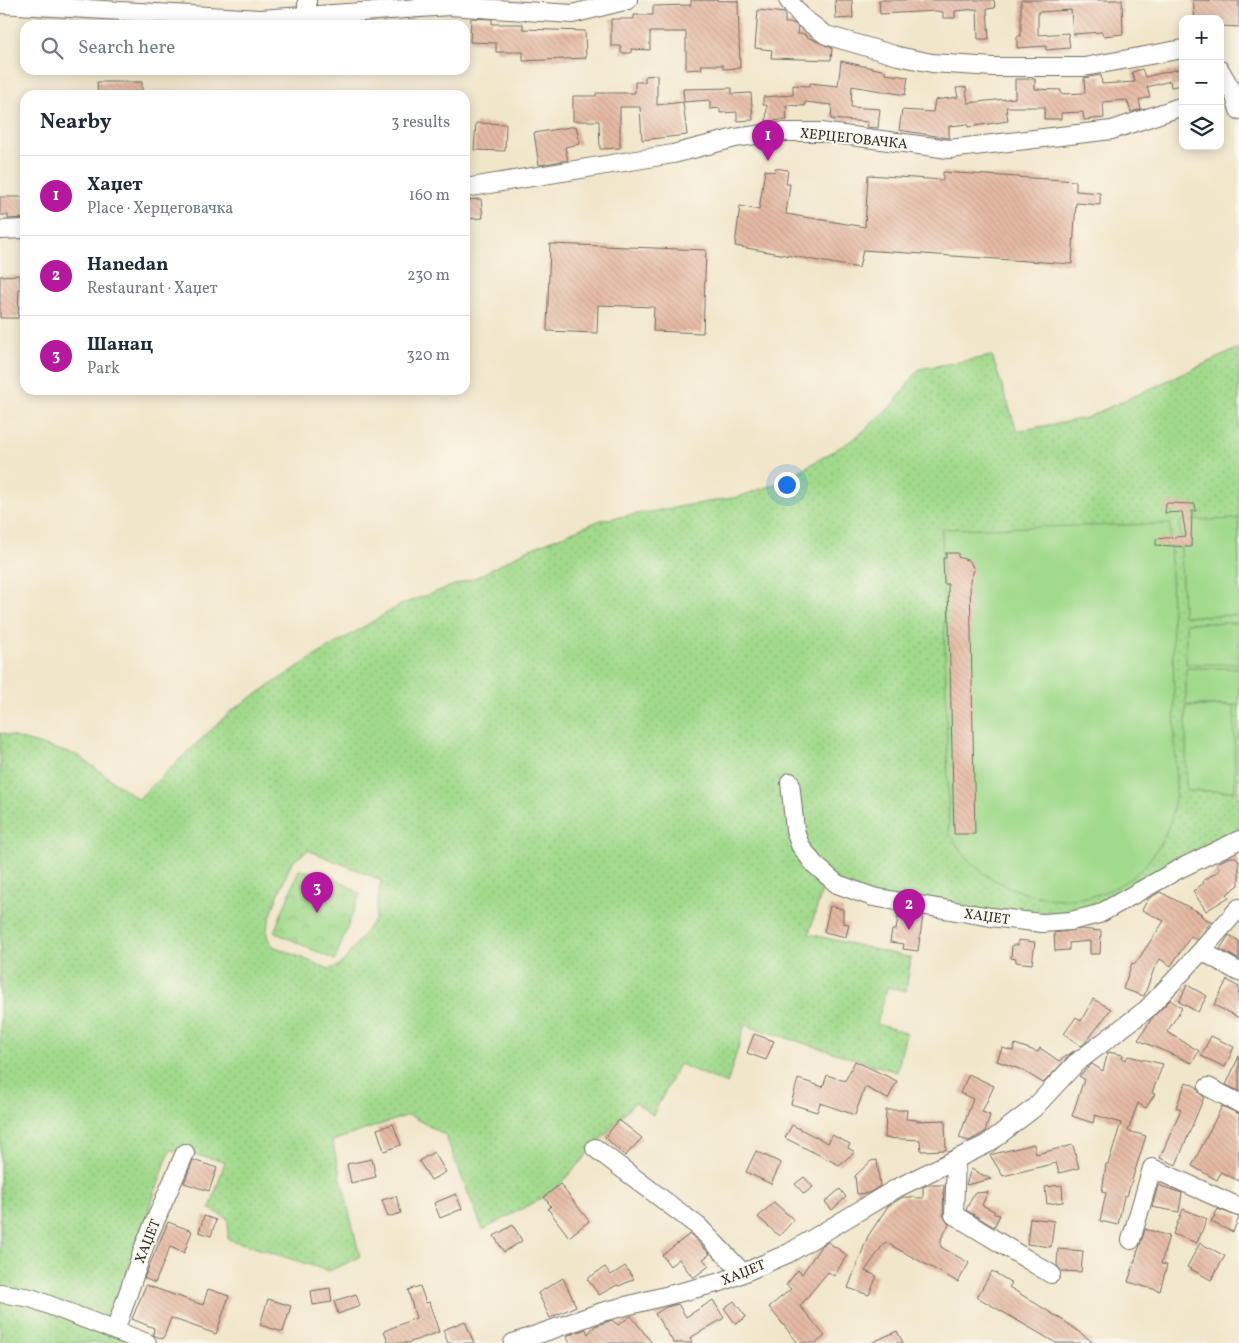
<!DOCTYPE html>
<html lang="en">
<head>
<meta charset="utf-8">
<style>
	body { margin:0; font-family:Vollkorn,serif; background:#f6f6f7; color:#1f2937 }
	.controls { position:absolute; right:15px; top:15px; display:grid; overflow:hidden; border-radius:10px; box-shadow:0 2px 12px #0003 }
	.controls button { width:45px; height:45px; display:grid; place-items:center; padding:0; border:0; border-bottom:1px solid #e0e1e3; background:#fff; color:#1f2937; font:25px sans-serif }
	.you { position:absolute; left:786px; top:484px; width:18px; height:18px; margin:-12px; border:4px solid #fff; border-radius:50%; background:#1a73e8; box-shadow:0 0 0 8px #1a73e833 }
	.badge { display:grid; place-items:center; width:32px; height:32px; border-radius:50%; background:#b5179e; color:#fff; font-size:16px; font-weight:700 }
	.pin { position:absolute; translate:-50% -41px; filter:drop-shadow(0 1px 2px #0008) }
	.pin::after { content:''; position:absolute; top:26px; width:18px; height:15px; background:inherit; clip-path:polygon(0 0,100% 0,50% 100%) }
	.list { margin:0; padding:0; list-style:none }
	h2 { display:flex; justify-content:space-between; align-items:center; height:65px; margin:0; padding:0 20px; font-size:21px }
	h2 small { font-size:16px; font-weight:400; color:#747a83 }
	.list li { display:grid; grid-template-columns:32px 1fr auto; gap:15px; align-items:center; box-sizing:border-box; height:80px; padding:0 20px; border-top:1px solid #e0e1e3 }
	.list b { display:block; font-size:19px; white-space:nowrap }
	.list p { margin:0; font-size:16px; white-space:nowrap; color:#747a83 }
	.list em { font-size:16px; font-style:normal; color:#747a83 }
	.icon { flex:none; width:28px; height:28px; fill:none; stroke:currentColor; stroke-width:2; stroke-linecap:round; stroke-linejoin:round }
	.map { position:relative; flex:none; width:1239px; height:1343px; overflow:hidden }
	.search { position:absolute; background:#fff; box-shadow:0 2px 12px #0003; left:20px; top:20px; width:450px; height:55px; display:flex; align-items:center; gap:12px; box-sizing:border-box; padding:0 18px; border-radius:15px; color:#747a83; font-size:19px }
	.panel { position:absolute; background:#fff; box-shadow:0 2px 12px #0003; left:20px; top:90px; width:450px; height:305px; border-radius:15px }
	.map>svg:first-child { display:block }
	.grass { fill:url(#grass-dots); stroke:#66825c; fill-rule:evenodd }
	.park { fill:url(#park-crowns); stroke:#66825c }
	.pitch { fill:#a1da8c; stroke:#66825c }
	.building { fill:url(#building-back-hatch) }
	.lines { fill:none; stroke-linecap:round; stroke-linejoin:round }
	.minor-casing { stroke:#706c63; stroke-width:20 }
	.minor { stroke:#fff; stroke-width:18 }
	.labels { text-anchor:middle; stroke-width:4; stroke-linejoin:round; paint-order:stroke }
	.street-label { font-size:14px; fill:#2b2b2b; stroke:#fbf7ec }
</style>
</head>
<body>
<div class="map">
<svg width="1239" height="1343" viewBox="0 0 1239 1343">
	<defs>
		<pattern id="grass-dots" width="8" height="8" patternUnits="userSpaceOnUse" patternTransform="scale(1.25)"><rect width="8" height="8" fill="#a1da8c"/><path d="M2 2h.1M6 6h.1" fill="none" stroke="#8bbb79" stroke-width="1.8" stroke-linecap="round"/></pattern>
		<pattern id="park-crowns" width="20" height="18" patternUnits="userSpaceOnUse" patternTransform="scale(1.25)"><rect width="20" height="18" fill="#a1da8c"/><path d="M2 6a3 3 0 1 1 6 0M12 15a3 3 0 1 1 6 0" fill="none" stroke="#8bbb79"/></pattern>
		<pattern id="building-back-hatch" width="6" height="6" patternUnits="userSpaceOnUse" patternTransform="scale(1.25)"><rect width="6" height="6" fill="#e5b9a3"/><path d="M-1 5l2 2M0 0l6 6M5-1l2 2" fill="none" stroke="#c59f8c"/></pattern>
	</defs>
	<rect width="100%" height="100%" fill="#fbf7ec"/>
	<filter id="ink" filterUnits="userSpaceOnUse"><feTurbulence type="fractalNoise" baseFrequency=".02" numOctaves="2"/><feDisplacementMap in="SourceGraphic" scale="10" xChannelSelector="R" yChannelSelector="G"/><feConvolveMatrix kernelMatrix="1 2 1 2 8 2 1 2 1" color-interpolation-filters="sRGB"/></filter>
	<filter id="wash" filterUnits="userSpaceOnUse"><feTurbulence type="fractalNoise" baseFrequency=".0096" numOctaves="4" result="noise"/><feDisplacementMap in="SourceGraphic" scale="20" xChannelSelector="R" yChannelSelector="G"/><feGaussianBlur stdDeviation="1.12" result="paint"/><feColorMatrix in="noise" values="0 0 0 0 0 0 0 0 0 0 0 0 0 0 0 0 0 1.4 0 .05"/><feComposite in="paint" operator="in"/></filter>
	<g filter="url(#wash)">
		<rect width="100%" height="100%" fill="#f1e6ca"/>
		<path class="grass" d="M1239,348V840L1099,914L991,917L822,890L809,934L911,958L906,991L887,987L877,1024L906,1033L897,1072L745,1025L727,1084L679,1064L653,1115L635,1102L560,1184L544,1197L483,1230L445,1135L409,1115L332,1141L360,1257L329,1271L228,1239V1219L210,1209L225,1161L170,1150L107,1328L148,1343H0V733L77,755L138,799L231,711L310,659L402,604L477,577L525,551L601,520L738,497L781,482L854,439L893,405L919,369L992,356L1017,431L1086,418ZM308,850L381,880L375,919L343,962L336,967L329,969L273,946L267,937V929L273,908L291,863Z"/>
		<path class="park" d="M299,870C325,873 338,878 360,894L335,960L274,932Z"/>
		<path class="pitch" d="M1239,519V615L1183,616L1180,521Z
			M1170,524L1176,786C1172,874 1095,921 1014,889C986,878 966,863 952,836L949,835L942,529Z
			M1186,623H1239V664H1186Z
			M1186,668H1239V705H1186Z
			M1186,706H1234L1235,791H1186Z"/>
		<g id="blocks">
			<path class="building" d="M691,0L738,1L740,68L723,69V65H701L702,69L686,70V32H650V50L631,49V53H621V46H611V19H634V15H653V6L691,5Z
				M835,0H852L853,18L836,19Z
				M879,0H994L995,8L987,9L989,39H978L977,9L955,11V18H943V12L936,11L880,14Z
				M1021,0H1122L1123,34L1103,36L1102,32L1073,34L1071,10L1038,12V35L1068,33L1070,48L1046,50V46L1017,48V36H1021Z
				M1193,0L1239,1V27L1220,26V19H1195Z
				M758,10L785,13V23H794L798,27L797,34H805V36L832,48L831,60L771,58L772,50L755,48Z
				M471,18L492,19V24H523V29L585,31L586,58L523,61V52H496V43L470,42Z
				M841,61L886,71L885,74L908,77L905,95L852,86L851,107L880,109L878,128L867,127L868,122L831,119L832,105L805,102V106L786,105L787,120L766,121L767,105H763V97L793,95V85L810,86V83L838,86Z
				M1183,68V85L1171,87L1170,81L1147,87L1150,97L1139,100L1141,109L1131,112L1127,100L1103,102L1104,118L1084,120L1083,112L1061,113V119H1044L1045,107H1006L1008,121L968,127V124L949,126V138L899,130L902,110L933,112L935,100L958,97L956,88L966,87L968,103L1015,98V79H1035V89L1061,90V94L1085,93L1084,78L1101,75L1102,84L1135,82L1132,72L1142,69L1145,77Z
				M657,75V105L683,102L687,135L642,140L640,107H620V148L600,149L599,121H573V96H596V93H635V82H645V76Z
				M97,82H142V95H98Z
				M732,88V94L751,93L753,120L737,121V112L720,113V108L710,109V100L684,102L683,89Z
				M476,123L506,124L505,151L474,150Z
				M576,126L580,144L565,147L568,160L539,165L534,133Z
				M775,168L788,170L786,184H790L786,214L865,227L868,175L943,180V172L1076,181V191L1100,193V205L1076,203L1072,264L863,250L859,268L735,246L740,206L759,210L765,170L774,172Z
				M0,197H25V218L8,219V215H0Z
				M481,199L483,218L465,219V200Z
				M550,244L706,250L703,333L653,331L654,307L598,305L597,333L547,331Z
				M20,275L21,289H19L18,318H0V276Z
				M1166,503L1195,504L1196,511H1192L1191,547L1156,545V539L1186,536L1182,512L1165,513Z
				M946,553H958V557L970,561L974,570L970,581L975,834H954L948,584H944L943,558H946Z
				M1229,857H1236L1239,861V885L1227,894L1229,897L1206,911L1193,891L1204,883L1203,881L1220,870L1216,864Z
				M1160,892L1202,914L1200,915L1211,922L1197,940L1191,936L1171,966L1160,959L1154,969L1144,996L1123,989L1132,963L1135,964L1164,921L1142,910L1148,899Z
				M830,906L843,909V923L849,924L846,937L824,932Z
				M902,913L923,916L918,951L903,949L904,944L890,942L892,930H896L898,917L902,918Z
				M1081,929L1101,931L1100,954H1090V941L1069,943V950L1055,951L1054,933Z
				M1229,935L1239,941V960L1220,949Z
				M1018,940L1035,942L1032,964L1016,962V959L1011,958L1012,945H1018Z
				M1227,980L1239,987V1018L1214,1005Z
				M1187,985L1207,996L1198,1012L1179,1002Z
				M1093,999L1111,1009L1087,1041L1081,1046L1064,1034L1076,1017L1081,1021Z
				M1170,1000L1182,1008L1167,1032L1199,1051L1192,1063L1138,1040L1152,1018Z
				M754,1034L774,1041L766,1060L747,1053Z
				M1211,1036L1234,1047L1225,1067L1201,1056Z
				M1015,1044L1038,1052L1040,1048L1059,1061L1074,1051L1043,1083L1022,1070L997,1061L1002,1048L1013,1051Z
				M1108,1052L1123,1055L1122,1058L1126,1060L1128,1056L1163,1064L1152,1093L1155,1094L1146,1108L1138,1103L1128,1131L1146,1136L1127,1196H1124L1118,1225L1100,1221L1106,1193L1102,1192L1106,1164H1108L1121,1123L1095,1115L1093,1123L1072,1116L1084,1079L1079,1076L1092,1064L1103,1071Z
				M1239,1056V1091L1226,1085Z
				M855,1061L897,1081L888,1099L865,1087L855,1115L820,1103L817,1112L791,1104L798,1079L823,1087L827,1075L845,1081Z
				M969,1074L994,1086L982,1112L990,1115L985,1132L969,1141L959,1138L973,1099L960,1093Z
				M1186,1082L1197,1087L1199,1093L1204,1097L1176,1165L1160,1158L1181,1109L1176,1107Z
				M1222,1106L1239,1114V1181L1221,1172L1217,1180L1192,1166Z
				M886,1110H907L906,1119L917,1120V1121L945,1120L946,1150L921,1151L920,1140L885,1138Z
				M619,1120L642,1138L625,1156L605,1137Z
				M393,1124L401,1145L384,1151L377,1129Z
				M792,1125L828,1143L832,1135L850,1144L848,1148L855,1152L839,1165L785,1138Z
				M1034,1144L1036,1154L1073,1145L1079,1168L1059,1173L1056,1163L1003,1176L990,1155Z
				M756,1151L781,1163L771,1184L746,1172Z
				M434,1152L446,1172L431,1180L419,1161Z
				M372,1159L376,1177L351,1183L347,1164Z
				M193,1160L217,1168L209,1191L184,1183Z
				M877,1160L880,1186L869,1193L857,1194L855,1176L871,1161Z
				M971,1169L991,1179L966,1185Z
				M804,1177L813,1187L804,1194L795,1184Z
				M560,1184L589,1221L569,1237L548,1209L551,1206L544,1197Z
				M928,1185H944L943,1215L949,1225L941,1239V1247L969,1263L958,1282L885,1242L865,1271L877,1276L869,1295L848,1288L868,1236L888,1206L903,1197L923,1198V1187Z
				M1062,1185L1063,1202L1047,1204L1045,1187Z
				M1158,1185L1182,1193L1179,1212L1152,1207Z
				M840,1189L846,1197L832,1210L825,1202Z
				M988,1192L982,1205L994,1211V1214L1000,1215L994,1227L966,1210L974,1193Z
				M456,1194L462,1209L440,1218L434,1203Z
				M396,1196L401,1213L388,1217L382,1200Z
				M774,1202L794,1220L779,1236L758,1217Z
				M1183,1209L1207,1219L1197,1243L1173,1234Z
				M1218,1209L1239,1217L1233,1232L1211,1222Z
				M204,1216L216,1220L211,1236L199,1232Z
				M1030,1218L1054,1221L1051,1247L1027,1244Z
				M168,1222L192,1231L184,1253L170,1247L155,1283L144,1278Z
				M513,1225L522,1241L504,1252L494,1236Z
				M1145,1229L1169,1236L1161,1264L1167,1265L1160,1291L1128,1282Z
				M690,1234L710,1254L703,1259L709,1266L693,1278L679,1259L670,1266L662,1255Z
				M828,1242L847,1255L834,1276L828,1272L800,1306L825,1336L816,1343H798L769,1307L791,1289L786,1285L798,1270L802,1274L821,1246Z
				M1200,1243L1225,1256L1211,1280L1187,1267Z
				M1058,1249L1083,1251L1081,1272L1061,1271L1057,1265Z
				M625,1266L634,1279L619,1286L617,1285L599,1295L587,1279L605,1267L611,1275Z
				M992,1271L1012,1283L1009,1287L1064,1321L1094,1343H1056L977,1297Z
				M563,1278L576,1306L550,1318L538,1293Z
				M146,1285L203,1305L208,1289L229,1296L216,1334L171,1318L163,1339L153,1335L154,1328L132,1319Z
				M420,1286L426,1303L429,1302L439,1332L408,1343H389L384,1331L416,1318L408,1290Z
				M330,1288L332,1302L313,1305L311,1291Z
				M356,1294L360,1306L338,1314L334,1301Z
				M268,1299L291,1306L283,1332L260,1325Z
				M713,1300L724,1318L690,1338L692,1343H674L655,1314L666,1307L678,1304L686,1317Z
				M734,1301L746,1317L736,1324L724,1308Z
				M631,1316L652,1343H570L566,1336L586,1329L588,1334L595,1326L612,1320L618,1325Z
				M465,1321L474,1343H448L443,1330Z
				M897,1331L903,1343H871Z"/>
		</g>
	</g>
	<g filter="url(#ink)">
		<use href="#blocks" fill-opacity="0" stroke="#706c63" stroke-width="1"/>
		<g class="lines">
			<defs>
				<path id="minor" d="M788,0L803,18L826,35L898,56L932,63L993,67H1084L1183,49
					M0,4L260,19L449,6L572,14L628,0
					M307,16V0
					M1220,70L1235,96L1239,110
					M465,188L673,154L735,138L777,132H821L949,149L1112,130L1183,106
					M0,230L25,229
					M790,782L795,830L800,845L814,864L837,884L873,897L991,917L1042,923L1071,921L1099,914L1179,869L1239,840
					M1202,951L1239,972
					M1208,1087L1239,1103
					M595,1148L699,1227L743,1273
					M956,1159L954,1215L1051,1274
					M1131,1240L1152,1168L1239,1207
					M0,1293L31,1298L147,1343
					M115,1331L145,1244L185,1153
					M513,1343L602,1312L721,1282L743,1273L789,1253L897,1188L987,1144L1034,1108L1076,1063L1147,1009L1185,969L1239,908"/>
			</defs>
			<use href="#minor" class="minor-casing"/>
			<use href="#minor" class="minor"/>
		</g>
	</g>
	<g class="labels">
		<g class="street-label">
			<text transform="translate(854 138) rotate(6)" y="5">ХЕРЦЕГОВАЧКА</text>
			<text transform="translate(987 916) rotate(8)" y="5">ХАЏЕТ</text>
			<text transform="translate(147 1241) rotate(-68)" y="5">ХАЏЕТ</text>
			<text transform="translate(743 1272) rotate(-22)" y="5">ХАЏЕТ</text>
		</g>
	</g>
</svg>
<div class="controls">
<button>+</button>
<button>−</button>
<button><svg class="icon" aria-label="layers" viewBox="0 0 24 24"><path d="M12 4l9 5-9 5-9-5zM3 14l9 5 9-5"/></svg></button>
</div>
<div class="you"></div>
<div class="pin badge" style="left:768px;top:161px">1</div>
<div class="pin badge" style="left:909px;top:930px">2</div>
<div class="pin badge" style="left:317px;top:913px">3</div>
<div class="search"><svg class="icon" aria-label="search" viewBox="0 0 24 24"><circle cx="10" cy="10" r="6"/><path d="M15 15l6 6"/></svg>Search here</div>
<section class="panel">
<h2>Nearby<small>3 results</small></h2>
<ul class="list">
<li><span class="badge">1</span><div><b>Хаџет</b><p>Place · Херцеговачка</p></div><em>160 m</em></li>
<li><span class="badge">2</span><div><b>Hanedan</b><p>Restaurant · Хаџет</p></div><em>230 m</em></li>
<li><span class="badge">3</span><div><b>Шанац</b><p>Park</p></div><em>320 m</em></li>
</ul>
</section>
</div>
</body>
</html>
